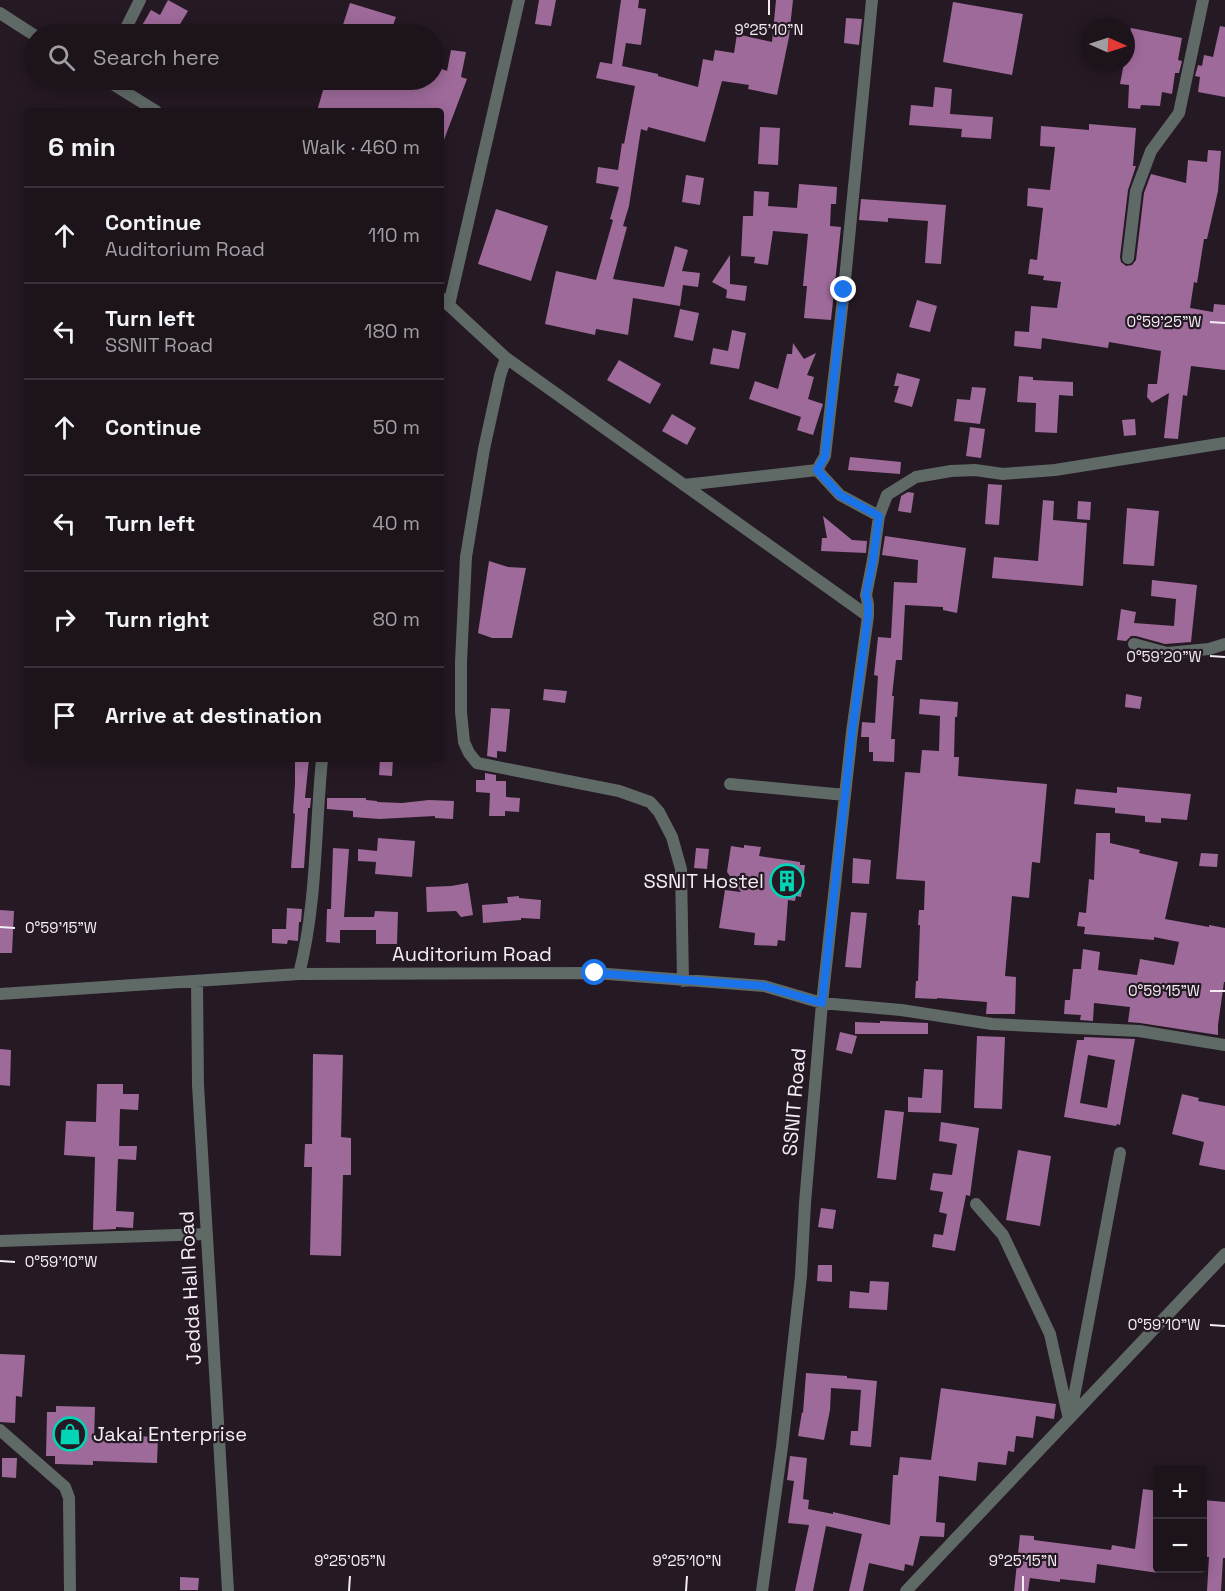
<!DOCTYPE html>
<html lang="en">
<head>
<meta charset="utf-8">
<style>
	body { margin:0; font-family:"Space Grotesk",sans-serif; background:#292028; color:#f1f3f6 }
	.controls { position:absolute; right:18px; bottom:18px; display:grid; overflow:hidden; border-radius:6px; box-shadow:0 3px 15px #0003 }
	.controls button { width:54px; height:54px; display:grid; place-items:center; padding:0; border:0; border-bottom:2px solid #3a323a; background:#1c131b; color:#f1f3f6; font:30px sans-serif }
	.compass { position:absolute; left:1081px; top:18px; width:54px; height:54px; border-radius:50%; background:#1c131b; box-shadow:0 3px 15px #0003; rotate:93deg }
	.stop { position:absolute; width:18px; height:18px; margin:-14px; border:4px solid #1a73e8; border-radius:50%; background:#fff }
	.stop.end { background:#1a73e8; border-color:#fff; box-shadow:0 2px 6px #0008 }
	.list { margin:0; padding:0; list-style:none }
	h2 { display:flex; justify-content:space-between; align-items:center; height:78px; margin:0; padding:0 24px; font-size:26px }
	h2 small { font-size:20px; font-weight:400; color:#a09ea3 }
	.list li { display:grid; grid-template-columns:39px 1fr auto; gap:18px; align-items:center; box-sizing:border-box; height:96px; padding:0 24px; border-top:2px solid #3a323a }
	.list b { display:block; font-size:22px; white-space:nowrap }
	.list p { margin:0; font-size:20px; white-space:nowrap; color:#a09ea3 }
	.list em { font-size:20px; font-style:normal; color:#a09ea3 }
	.icon { flex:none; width:33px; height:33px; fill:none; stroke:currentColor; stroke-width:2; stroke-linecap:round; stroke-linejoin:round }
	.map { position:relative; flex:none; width:1225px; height:1591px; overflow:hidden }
	.search { position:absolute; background:#1c131b; box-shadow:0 3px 15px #0003; left:24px; top:24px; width:420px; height:66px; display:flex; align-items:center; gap:15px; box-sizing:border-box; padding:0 21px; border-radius:33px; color:#a09ea3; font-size:22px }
	.panel { position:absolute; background:#1c131b; box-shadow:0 3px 15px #0003; left:24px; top:108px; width:420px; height:654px; border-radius:6px }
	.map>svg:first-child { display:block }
	.building { fill:#9e6a9a; fill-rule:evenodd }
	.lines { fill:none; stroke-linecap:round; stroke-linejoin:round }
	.street { stroke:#5f6966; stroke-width:12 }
	.route { stroke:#1a73e8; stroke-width:8 }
	.ticks { fill:none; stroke:#f5edf4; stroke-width:2 }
	.labels { text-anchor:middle; stroke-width:4.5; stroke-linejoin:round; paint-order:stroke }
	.poi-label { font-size:20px; fill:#f5edf4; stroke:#251924; text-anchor:end }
	.street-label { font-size:20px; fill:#f5edf4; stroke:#251924 }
	.ticks-label { font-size:15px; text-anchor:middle; fill:#f5edf4; stroke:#251924; stroke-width:4.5; stroke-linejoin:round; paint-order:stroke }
</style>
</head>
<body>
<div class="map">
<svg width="1225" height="1591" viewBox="0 0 1225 1591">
	<rect width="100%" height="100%" fill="#251924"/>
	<path class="building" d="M168,0L188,11L174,34H137L151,10L160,15Z
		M539,0H556L551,26L535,24Z
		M621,0H639L638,8L646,9L641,45L626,43L622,66L658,74V76L698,87L703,59L713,61L715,50L734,53L737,34L772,42L776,0H793L789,37L777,95L748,89L749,85L722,81L705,142L648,127L647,131L641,129L629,206L623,226L627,227L613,279L664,287L675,246L688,250L682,271L700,273L698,287L683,285L680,306L633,298L628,335L596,329L595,335L545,324L556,271L596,280L613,220L610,219L619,187L596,183L598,167L618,170L622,143L624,144L635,86L596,78L600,62L612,64Z
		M953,2L1023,14L1012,75L943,62Z
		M350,3L396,17L390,34H340Z
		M846,18L862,19L859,45L844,43Z
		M1220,26L1225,27V97L1198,92L1200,77L1195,76L1198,65L1202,66L1204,55L1213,57Z
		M1131,28L1182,38L1178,60L1182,61L1179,73H1175L1172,94L1162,92L1160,106L1141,105L1140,109L1128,108L1129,85L1120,84L1124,63H1126V54Z
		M451,50L466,52L461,77L467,79L442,145H441V111H317L326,80H434V66L447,71Z
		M935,87L952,89L950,114L993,117L991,139L961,137L962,129L909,125L911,105L933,107Z
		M1089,124L1136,128L1133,166H1136L1128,190L1120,257L1121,262L1126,266L1132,265L1136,260L1144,193L1151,174L1186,183L1188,160L1207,162L1208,150L1221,151L1218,191L1207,239H1204L1197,283L1194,282L1190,308L1213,312L1214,304L1225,305V370L1191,366L1187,396L1183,395L1178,439L1164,438L1169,393L1152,403L1147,397L1148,384H1157L1161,351L1109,342L1108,348L1042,338L1041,349L1014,346L1015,331L1029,332L1031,306L1057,308L1061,282L1043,280L1044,276L1028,274L1030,259L1037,260L1043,208L1027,206L1028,188L1050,190L1055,147L1040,146L1041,126L1089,130Z
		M760,127L780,128L778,165L758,164Z
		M686,175L704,178L700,205L682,202Z
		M799,184L837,187L836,204H831L830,226L841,227L831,320L804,318L807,286H803L808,234L773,231L768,265L754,263L755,257L741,256L743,216H753L754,191L769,192L768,206L797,208Z
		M861,199L946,205L941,264L925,263L928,221L888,218V222L859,220Z
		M496,209L548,226L531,281L478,264Z
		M730,255V284L747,286L745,301L726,298L727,290L712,282Z
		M917,300L937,306L930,332L909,327Z
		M680,309L699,313L693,341L674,337Z
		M732,330L746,333L739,369L710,364L713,348L728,351Z
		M793,343L804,359L816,353L807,375L814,377L808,399L823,404L813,435L797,430L801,417L749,399L755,381L778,389L787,354H792Z
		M619,360L661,384L650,404L607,380Z
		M897,373L920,379L912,407L894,402L899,386H894Z
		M1019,376L1033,377V380L1073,382V396L1059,395L1057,433L1035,432L1036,403L1017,402Z
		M972,387L986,388L980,424L954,421L957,399L970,400Z
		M672,414L696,428L687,445L662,431Z
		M1135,419L1136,435L1124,436L1122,420Z
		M970,427L985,429L981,458L966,456Z
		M850,457L901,462L900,474L848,470Z
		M988,484L1002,485L999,525L985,524Z
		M908,492L914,493L911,513L898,511L901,496Z
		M1043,500L1054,501L1053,520L1087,523L1083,586L992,578L994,557L1038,561Z
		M1078,501L1091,502L1090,520L1077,519Z
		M1127,508L1159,511L1154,566L1123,564Z
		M823,516L852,540L867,541L866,553L821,551L822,538H827Z
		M885,536L966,548L957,613L943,610V607L905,605L902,660H896L892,696H894L891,739H895L894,762L873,761V752H869V737H861L862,722L875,723L878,676L874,675L878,637L891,638L894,582L917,583L918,560L882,555Z
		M489,561L508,567L526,568L512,638H492L478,633Z
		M1152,580L1197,585L1191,642L1165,644L1136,636H1131L1126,641L1117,640L1121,609L1136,612L1134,623L1174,626L1176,599L1151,596Z
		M544,689L567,691L565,703L543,700Z
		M1126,694L1142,697L1140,709L1125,707Z
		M920,699L958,702L957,717H955L954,757H959L958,776L1047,784L1040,863L1032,862L1029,898L1012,896L1005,976L1016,977L1015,1014H986L987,1002L937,998V999L915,998L916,981H918L920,925H918L919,910H924L925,881L896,879L905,772L920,773L922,750L939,751L940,716L919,714Z
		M491,708L510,709L506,752L497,751V758L487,756Z
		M295,759H309L305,798H311L310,808H308L304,868H291L295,814L293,813L295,784Z
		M380,759H393L392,776L379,775Z
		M485,773L496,775V781H506V797L520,798L519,812L505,811V816H489L490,793L476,792V780H485Z
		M1117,787L1191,794L1187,820L1161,818V823L1145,822V816L1115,813V808L1074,804L1076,789L1117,793Z
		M327,798H366V800L377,801V802L402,803L429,800L454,801L453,819L435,818V816L379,819L353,817V811L327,809Z
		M1096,833H1110V843L1140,850L1139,853L1178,862L1165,919L1209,927V925L1225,928V982H1224L1218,1025V1035L1140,1023L1128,1022L1130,1007L1094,1003L1093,1021L1080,1020L1081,1015L1064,1014L1065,1000H1070L1073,969H1081L1083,949L1100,952L1098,970L1137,975L1140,959L1174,965L1179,942L1154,937V940L1084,934L1085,927L1077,926L1079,912L1086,913L1089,879L1094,880Z
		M378,838L415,841L412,877L375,874L376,862L358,861V849L377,851Z
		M744,845L761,847L759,856L800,862V865H805L801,897L796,896L795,901L788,900L785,941L778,940L777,946L754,945L755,933L719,928L725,890L741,892L727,872L731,846L744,848Z
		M333,848L349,849L344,917H374L375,911L398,912L397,944H376V930H340V943L326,942L327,909H331Z
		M696,848L709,849L707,869L694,868Z
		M1201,853L1218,854L1217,867L1199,866Z
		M853,858L871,860L869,884L852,883Z
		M468,883L473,915L461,917L456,911L427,912L426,887L451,886Z
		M519,896V898L541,900L540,919L521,918V920L483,923L482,905L508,903L507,897Z
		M287,908L302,909L301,922H299L298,941L288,940L287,944L272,943V929H286Z
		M0,910L14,911L12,953H0Z
		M851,912L867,913L861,968L845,967Z
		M880,1021L928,1023V1034H855V1022L880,1023Z
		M840,1032L857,1036L852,1054L836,1050Z
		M977,1036L1005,1037L1002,1109L974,1108Z
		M1084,1037L1135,1039L1120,1125L1117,1124L1116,1126L1064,1117L1077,1040H1084ZM1088,1055L1115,1060L1107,1108L1080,1103Z
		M0,1049L11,1050L10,1086L0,1085Z
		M313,1054L343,1055L341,1137L351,1138V1175H343L341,1256L310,1255L312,1167H304L305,1144H312Z
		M924,1069L943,1070L941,1113L908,1112V1097L922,1098Z
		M97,1084H123V1094H139L138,1110L120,1109L119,1146H137L136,1160L118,1159L116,1211L134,1212L133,1228L116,1227V1229L93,1230L95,1157L64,1155L66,1121L96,1122Z
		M1182,1094L1199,1098L1198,1101L1225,1106V1170L1199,1165L1204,1142L1172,1134Z
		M885,1110L904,1112L896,1180L877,1178Z
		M941,1122L979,1128L970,1196L966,1195L955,1251L932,1247L934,1234L943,1235L947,1214L939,1212L943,1192L930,1190L933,1173L952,1175L957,1144L939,1141Z
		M1018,1150L1051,1156L1040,1226L1006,1220Z
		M821,1208L836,1210L833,1229L818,1227Z
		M818,1265H832V1282L817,1281Z
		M870,1281L889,1282L887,1310L849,1308L850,1291L869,1293Z
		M0,1354L25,1355L22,1397L16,1396L15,1423L0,1422Z
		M806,1373L847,1376V1378L877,1381L871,1447L850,1445L851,1431H858L861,1390L831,1388L830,1410L824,1440L798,1436L802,1412L803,1413Z
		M941,1388L1056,1404L1054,1419L1036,1416L1033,1438L1016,1436L1014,1452L1008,1451L1006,1465L978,1462L976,1481L939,1476L936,1522L945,1523L944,1537L920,1536L913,1566L905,1564L904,1571L869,1563L863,1591H849L862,1534L826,1526L813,1591H795L809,1525L788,1523L794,1481L787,1480L790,1456L807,1458L803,1499L809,1500L808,1509L833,1514V1512L890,1525L893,1475H898L900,1457L931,1460Z
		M56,1406L95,1407L94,1439L136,1440V1436L158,1437L157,1463L93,1461V1465L55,1464V1456H46L47,1412H56Z
		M2,1458H17L16,1478L2,1477Z
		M1143,1489L1158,1491V1573L1097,1564L1095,1583L1060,1579V1582L1030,1578L1028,1591H1014L1020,1535L1034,1536V1540L1111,1550L1112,1545L1135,1549Z
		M1203,1500L1225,1502V1558H1223L1221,1591H1207L1209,1557H1203Z
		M180,1577L199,1578L198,1590H180Z"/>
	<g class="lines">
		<path class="street" d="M0,13L34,35
			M123,34L140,0
			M106,80L156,111
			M1128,258L1136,191L1151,151L1179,113L1203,0
			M441,298L506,358L868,616
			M449,305L519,0
			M506,358L500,376L484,449L466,557L461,662V712L464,742L469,753L477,763L619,791L650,802L659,812L672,837L681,869L683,981
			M817,470L825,456L844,290L872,0
			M817,470L840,495L879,516
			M684,485L817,470
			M1134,644L1167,653L1209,649L1225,644
			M730,784L845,795
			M299,974C317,904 315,831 322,759
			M197,982L198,1085L228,1591
			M0,994L299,974L595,973L764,986L822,1003L901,1010L992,1024L1139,1031L1225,1045
			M976,1204L1003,1235L1050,1334L1068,1415
			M0,1241L207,1234
			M1070,1418L1120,1153
			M0,1430L65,1487L69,1498L70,1591
			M762,1591L782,1447L801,1276L805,1203L822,1003L852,732L868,616V604L866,595L873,560L879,516L887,495L916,477L951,471L975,470L1003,474L1055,470L1225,443
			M906,1591L1225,1254"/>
	</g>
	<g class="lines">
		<path class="route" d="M595,973L764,986L822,1003L852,732L868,616V604L866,595L873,560L879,516L840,495L817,470L825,456L844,290"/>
	</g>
	<path class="ticks" d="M769,15V0M1210,322L1225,323M1210,656L1225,657M0,927L15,928M1210,991H1225M0,1261L15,1262M1210,1325L1225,1326M349,1591L350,1576M686,1591L687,1576M1023,1591V1576"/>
	<defs>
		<symbol id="building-ring" viewBox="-11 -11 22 22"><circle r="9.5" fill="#251924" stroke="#02d5b6" stroke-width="1.5"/><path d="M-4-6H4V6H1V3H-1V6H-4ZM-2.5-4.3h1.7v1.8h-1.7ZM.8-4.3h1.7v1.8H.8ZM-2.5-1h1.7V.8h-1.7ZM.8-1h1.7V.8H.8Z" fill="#02d5b6"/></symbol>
		<symbol id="shop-ring" viewBox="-11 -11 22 22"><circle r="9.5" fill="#251924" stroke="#02d5b6" stroke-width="1.5"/><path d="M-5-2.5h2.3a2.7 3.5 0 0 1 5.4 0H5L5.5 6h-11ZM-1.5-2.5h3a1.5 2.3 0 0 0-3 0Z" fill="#02d5b6"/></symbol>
	</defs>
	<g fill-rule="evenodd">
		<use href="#building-ring" x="768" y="862" width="38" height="38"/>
		<use href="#shop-ring" x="51" y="1415" width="38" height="38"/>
	</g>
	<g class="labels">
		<g class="poi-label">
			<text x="764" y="888">SSNIT Hostel</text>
			<text x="93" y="1441" text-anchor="start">Jakai Enterprise</text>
		</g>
		<g class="street-label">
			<text x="472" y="961">Auditorium Road</text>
			<text transform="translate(794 1102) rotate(-85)" y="7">SSNIT Road</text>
			<text transform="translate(190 1288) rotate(-93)" y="7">Jedda Hall Road</text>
		</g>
	</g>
	<g class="ticks-label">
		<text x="769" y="35">9°25'10"N</text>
		<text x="1164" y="327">0°59'25"W</text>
		<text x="1164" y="662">0°59'20"W</text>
		<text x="61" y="933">0°59'15"W</text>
		<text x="1164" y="996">0°59'15"W</text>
		<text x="61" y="1267">0°59'10"W</text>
		<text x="1164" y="1330">0°59'10"W</text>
		<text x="350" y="1566">9°25'05"N</text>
		<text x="687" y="1566">9°25'10"N</text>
		<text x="1023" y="1566">9°25'15"N</text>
	</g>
</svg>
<div class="controls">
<button>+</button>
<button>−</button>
</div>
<svg class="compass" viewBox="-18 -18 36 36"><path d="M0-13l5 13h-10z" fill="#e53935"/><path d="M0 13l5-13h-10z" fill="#a09ea3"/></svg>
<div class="stop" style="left:595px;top:973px"></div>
<div class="stop end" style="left:844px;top:290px"></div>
<div class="search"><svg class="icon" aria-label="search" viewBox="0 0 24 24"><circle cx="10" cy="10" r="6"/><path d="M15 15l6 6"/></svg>Search here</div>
<section class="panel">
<h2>6 min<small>Walk · 460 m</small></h2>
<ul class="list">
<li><svg class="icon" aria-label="ahead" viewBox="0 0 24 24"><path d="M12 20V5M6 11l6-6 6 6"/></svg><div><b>Continue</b><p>Auditorium Road</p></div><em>110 m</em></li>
<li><svg class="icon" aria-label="left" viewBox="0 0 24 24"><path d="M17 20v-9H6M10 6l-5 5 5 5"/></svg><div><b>Turn left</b><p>SSNIT Road</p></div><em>180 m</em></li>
<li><svg class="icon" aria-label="ahead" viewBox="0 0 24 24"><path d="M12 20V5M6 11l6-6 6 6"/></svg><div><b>Continue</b></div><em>50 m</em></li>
<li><svg class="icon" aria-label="left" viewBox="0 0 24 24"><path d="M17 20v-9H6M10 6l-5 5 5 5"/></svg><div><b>Turn left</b></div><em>40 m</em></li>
<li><svg class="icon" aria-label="right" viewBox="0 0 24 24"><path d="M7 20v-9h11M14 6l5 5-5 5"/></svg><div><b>Turn right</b></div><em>80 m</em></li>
<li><svg class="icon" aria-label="arrive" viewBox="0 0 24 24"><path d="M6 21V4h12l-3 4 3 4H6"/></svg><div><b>Arrive at destination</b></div></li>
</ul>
</section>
</div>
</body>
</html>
